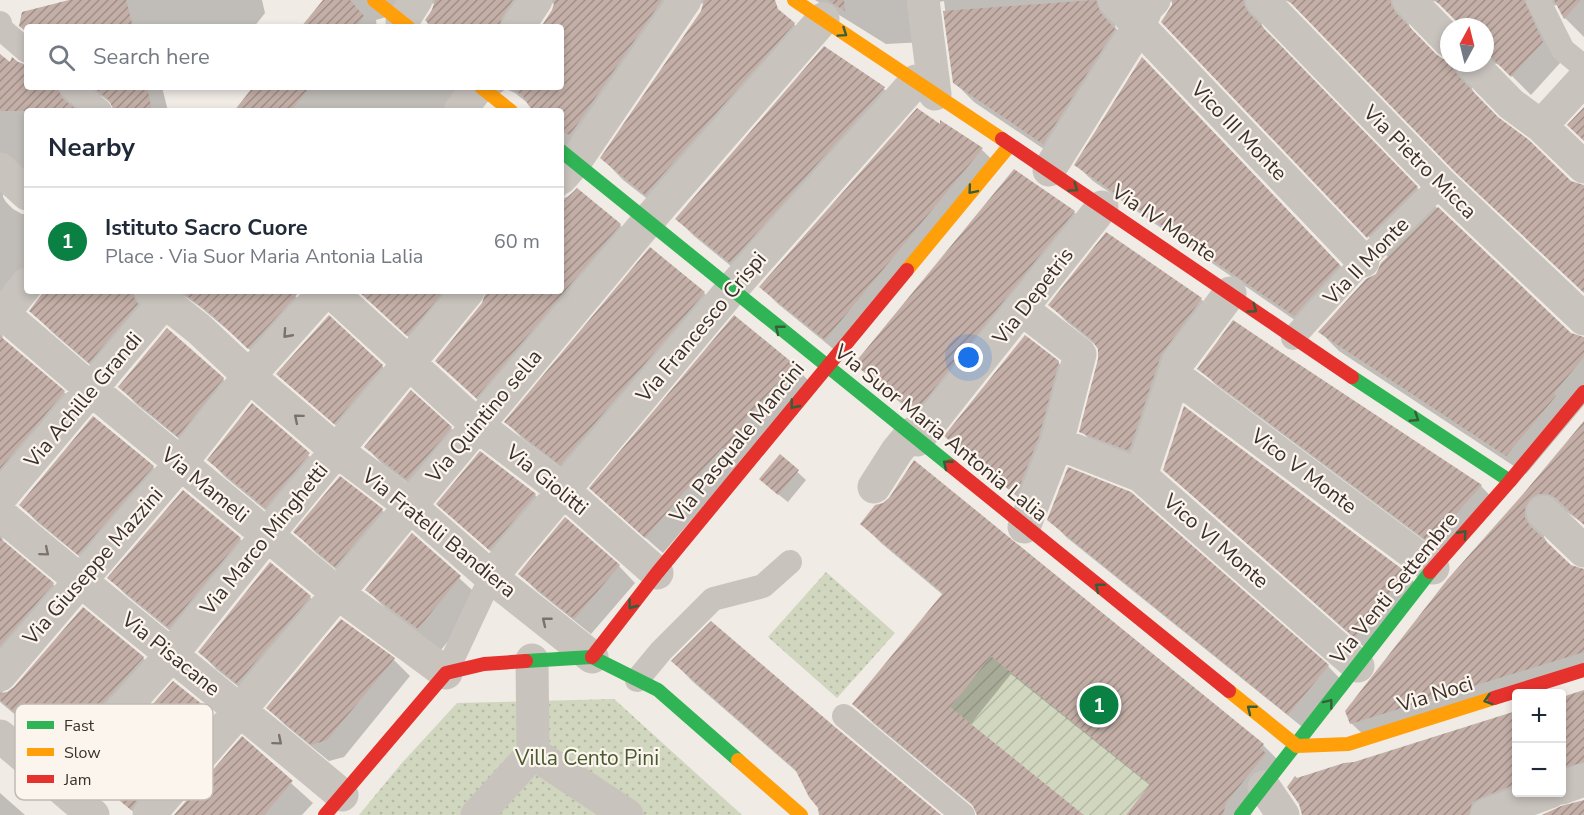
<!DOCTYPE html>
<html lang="en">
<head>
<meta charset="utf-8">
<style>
	body { margin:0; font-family:"Nunito Sans",sans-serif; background:#f6f6f7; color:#1f2937 }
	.controls { position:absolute; right:18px; bottom:18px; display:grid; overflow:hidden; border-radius:6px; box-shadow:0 3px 9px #0003 }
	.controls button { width:54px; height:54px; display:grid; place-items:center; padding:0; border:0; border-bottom:2px solid #e0e1e3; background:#fff; color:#1f2937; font:30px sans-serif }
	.compass { position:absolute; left:1440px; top:18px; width:54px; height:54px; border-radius:50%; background:#fff; box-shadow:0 3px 9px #0003; rotate:7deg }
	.you { position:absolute; left:969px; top:358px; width:21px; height:21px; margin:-15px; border:4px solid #fff; border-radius:50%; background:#1a73e8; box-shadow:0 0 0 9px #1a73e833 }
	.badge { display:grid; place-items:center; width:39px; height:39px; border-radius:50%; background:#0b8043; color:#fff; font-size:20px; font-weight:700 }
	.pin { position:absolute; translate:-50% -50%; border:3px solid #fff; box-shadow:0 2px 6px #0006 }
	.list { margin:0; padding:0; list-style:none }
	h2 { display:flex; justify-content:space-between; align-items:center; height:78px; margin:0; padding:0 24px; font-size:26px }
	h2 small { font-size:20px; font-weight:400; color:#747a83 }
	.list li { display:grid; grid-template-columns:39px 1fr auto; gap:18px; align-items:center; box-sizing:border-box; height:108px; padding:0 24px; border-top:2px solid #e0e1e3 }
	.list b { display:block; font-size:22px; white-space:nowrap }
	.list p { margin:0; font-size:20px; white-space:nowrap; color:#747a83 }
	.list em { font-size:20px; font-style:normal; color:#747a83 }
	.icon { flex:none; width:33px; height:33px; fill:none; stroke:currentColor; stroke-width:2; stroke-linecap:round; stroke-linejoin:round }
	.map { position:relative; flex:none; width:1584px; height:815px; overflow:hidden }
	.search { position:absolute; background:#fff; box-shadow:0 3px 9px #0003; left:24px; top:24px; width:540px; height:66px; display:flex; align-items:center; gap:15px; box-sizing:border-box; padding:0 21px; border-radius:6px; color:#747a83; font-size:22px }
	.panel { position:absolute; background:#fff; box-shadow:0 3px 9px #0003; left:24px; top:108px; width:540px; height:186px; border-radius:6px }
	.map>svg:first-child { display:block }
	.park { fill:url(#park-dots) }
	.garden { fill:url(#garden-furrows) }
	.shadow { fill:#0003 }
	.building { fill:url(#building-hatch) }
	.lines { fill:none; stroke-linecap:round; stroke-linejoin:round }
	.lane { stroke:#c9c3be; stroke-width:24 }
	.street { stroke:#c9c3be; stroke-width:33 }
	.fast { stroke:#30b455; stroke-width:14 }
	.slow { stroke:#ff9f0a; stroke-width:14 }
	.jam { stroke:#e5322d; stroke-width:14 }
	.oneway { stroke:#375e3a }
	.oneway2 { stroke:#7b726d }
	.labels { text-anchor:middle; stroke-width:4.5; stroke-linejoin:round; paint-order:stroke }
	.street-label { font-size:21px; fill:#3b302b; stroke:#fbf5ee }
	.park-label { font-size:21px; fill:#4a5a2e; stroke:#fbf5ee }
	.key { fill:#fbf5ee; stroke:#c1bab4; stroke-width:1.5 }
	.key-label { font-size:16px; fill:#3b302b }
</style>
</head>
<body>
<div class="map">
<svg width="1584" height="815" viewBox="0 0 1584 815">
	<defs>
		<pattern id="park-dots" width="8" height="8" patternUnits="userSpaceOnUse" patternTransform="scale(1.5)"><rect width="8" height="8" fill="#d1d6bf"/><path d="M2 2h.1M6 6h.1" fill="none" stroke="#b4b8a4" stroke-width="1.8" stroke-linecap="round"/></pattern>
		<pattern id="garden-furrows" width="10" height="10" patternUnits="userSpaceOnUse" patternTransform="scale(1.5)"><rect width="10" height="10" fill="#d1d6bf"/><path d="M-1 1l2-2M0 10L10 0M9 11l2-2" fill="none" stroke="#b4b8a4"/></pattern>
		<pattern id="building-hatch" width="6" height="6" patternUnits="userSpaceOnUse" patternTransform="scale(1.5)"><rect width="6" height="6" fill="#c3afa7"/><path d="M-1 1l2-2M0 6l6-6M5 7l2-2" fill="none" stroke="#a08f88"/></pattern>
	</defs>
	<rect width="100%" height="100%" fill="#f0ebe5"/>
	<path class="park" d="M826,572L895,633L837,698L768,637Z
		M614,699L742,815H359L401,764L457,703Z"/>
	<path class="garden" d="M991,656L1150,784L1126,815H1084L950,707Z"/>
	<path class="shadow" d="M74,0H262L265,13L254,27H27V31L21,25Z
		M324,0H752L794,24L815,45L668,215L623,180L602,158L702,11L705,3L699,4L563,198L567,197L577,190L620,225L641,246L498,419L437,361L484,303L488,294H484L429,356L359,291H561V111H531L530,105L515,93L506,89L474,111H236L255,87H561V27H542L553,11L556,3L549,4L531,27H428L427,20L435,3L376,20L377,27H303Z
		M815,0H1584V37L1565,18L1557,5L1552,6L1561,62L1531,95L1504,68L1497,64L1488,63L1485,60V27H1464L1442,5L1434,1H1424L1410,14L1409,25L1414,34L1436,56L1443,60L1449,61V63H1455L1472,80V89L1476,97L1499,120L1570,182L1584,187V292L1295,5L1287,1L1278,0L1263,15L1262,25L1267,34L1438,209L1571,334L1584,339V405L1526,474L1339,351L1320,332L1377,275L1389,258L1368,236L1173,6L1174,1L1115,15V26L1119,34L1063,162L974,102L954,82L944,1L930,4L925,42L886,44Z
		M824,48L884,89L902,106L748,280L694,236L677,219Z
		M0,56L11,65L27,66V87H162L168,111H115V107L103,97L95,94L78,106V111H27V172L3,186V197L6,202L13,209L22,214H27V291L2,330L3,340L64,392L85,414L7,508L2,534L3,543L53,584L74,605L7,684L2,694L15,689L83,609L143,658L165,679L83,772L0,702Z
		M1159,75L1356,282L1312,332L1093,181L1076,165Z
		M941,122L982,150L999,166L842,356L778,304L761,287L941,127Z
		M1074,212L1091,229L932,429L873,380L856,364Z
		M1106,234L1202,300L1218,316L1146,467L1098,448L1081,431L1100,359L1098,347L1067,322L1050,305Z
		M45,291H290L317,317L270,369L235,336L200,307L186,297L176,293L111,383L53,333L31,311Z
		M704,293L721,310L578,481L523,439L506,422Z
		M1058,362L1075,380L1034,510L963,453L946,436Z
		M793,365L810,382L663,553L608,505Z
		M382,366L399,383L352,440L278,374Z
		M1199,368L1481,486L1497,503L1448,558L1216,385Z
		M223,379L240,396L195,452L136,404L120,387Z
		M252,405L326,471L282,524L225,477L209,460Z
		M1185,408L1405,573L1422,590L1372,654L1164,470Z
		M1584,424V524L1568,513H1558L1544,527V537L1548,544L1570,566L1584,571V675L1371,742L1351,723Z
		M451,428L467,445L425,496L382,464L366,447Z
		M780,456L806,480L788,502L769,487Z
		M153,467L170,484L96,570L37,522L21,505Z
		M340,478L382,510L403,531L356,586L316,553L295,532Z
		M535,495L552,511L507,566L438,504Z
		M1049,519L1328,666L1344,683L1306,730L1066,537Z
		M862,524L1263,745L1282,764L1251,815H1128L1151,786L1011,674L970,725L1081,815H978V810L873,723L854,704L943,595L881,543Z
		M412,535L482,599L441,650L389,612L367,590Z
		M240,539L257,556L186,644L126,595L109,578Z
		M619,566L635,583L591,634L537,591L520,574Z
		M310,597L327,614L255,700L216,669L200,652Z
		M394,660L410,676L344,757L329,761L285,725L268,708Z
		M673,661L939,815H821L820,808L798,773L692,681Z
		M1584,691V787L1503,815H1303L1354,763L1516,712V792H1562V698Z
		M212,714L226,728L137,815L92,776Z
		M242,739L313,803L302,815H176Z
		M0,793L25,815H0Z"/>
	<path class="building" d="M69,0H126L133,27H27V32L19,26L22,12Z
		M323,0H350L364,16L356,27H301Z
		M435,0H513L502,17L499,27H432L425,20L432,10Z
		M555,0H662L570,135L561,132V111H534L529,106L523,96L511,87H561V27H541L552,10Z
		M704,0H775L778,9L795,23L645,195L600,158L701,11Z
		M828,0H844L845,11L835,5Z
		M1096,0L1100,12L1115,29L1043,144L953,83L943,11Z
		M1172,0H1244V5L1249,13L1418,187L1367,238L1161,22L1172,5Z
		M1288,0H1391V5L1396,13L1436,54L1443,59H1449V63H1453V68L1458,76L1498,117L1529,140L1571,181L1584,185V293L1454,171Z
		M1435,0H1524L1543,42L1511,77L1485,51V27H1462Z
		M1554,0H1581L1564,19Z
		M824,46L885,87L730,263L675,219Z
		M0,54L10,62L12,57L18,62L27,65V87H57L62,98L78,111H0Z
		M1142,57L1340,265L1294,316L1074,165Z
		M93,87H147L152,111H114L109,100Z
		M253,87H310L291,111H234Z
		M1584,107V141L1567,125Z
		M917,108L940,124V120L983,148L825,340L759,287Z
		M1014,169L1075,211L915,413L854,364Z
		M577,188L621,224L476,398L435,361L482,303L486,291H561V204Z
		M1438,207L1571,333L1584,337V357L1554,393L1556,396L1506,456L1318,332L1366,279L1376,274L1381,263Z
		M1106,232L1202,298L1161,355L1129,451L1079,432L1098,359V349L1091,339L1048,305Z
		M650,247L705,292L560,465L504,422Z
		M44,291H133L134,298L138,304L89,363L29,311Z
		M181,291H300L248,349L212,315Z
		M358,291H444L407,336Z
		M329,315L383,365L334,424L276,374Z
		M734,315L794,364L743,423L751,430L730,455L722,448L645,538L589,488Z
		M1233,320L1282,353L1482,485L1430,543L1197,369Z
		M167,328L224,378L178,437L118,387Z
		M1025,335L1059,361L1039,437L1016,495L944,436Z
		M0,336L65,391L0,469Z
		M411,390L452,427L407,480L364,447Z
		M252,403L310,453L265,508L207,460Z
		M1184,406L1406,572L1355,638L1163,470Z
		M93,416L154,466L78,555L19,505Z
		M1584,421V525L1556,498L1548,494H1538L1530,499L1525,508V518L1530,526L1571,565L1584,569V652L1350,724L1345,711L1447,580L1524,493Z
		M480,451L536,494L489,550L436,504Z
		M780,454L799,470L778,495L759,479Z
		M914,460L1264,744L1260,748L1266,753L1226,803L1223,815H1126L1150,784L991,656L950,707L1084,815H977L972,804L852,704L943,593L860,524L875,505L883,503L889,498Z
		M1068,467L1131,492L1329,665L1288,715L1047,520Z
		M340,476L383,509L335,567L293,532Z
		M183,490L241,538L169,628L107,578Z
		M565,517L620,565L574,619L518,574Z
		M412,533L461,576L418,629L365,590Z
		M0,538L54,583L0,646Z
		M270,562L311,596L237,684L198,652Z
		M83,607L144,657L61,751L0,700V693L7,692L14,687Z
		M341,619L395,658L327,740L311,745L266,708Z
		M711,621L835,727L941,815H819L818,808L809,797L795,769L671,661Z
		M173,681L213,713L135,803L131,810L90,776Z
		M1584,690V762L1562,768V697Z
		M1516,711V784L1480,798L1472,803L1469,815H1302L1299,804L1287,787L1295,776L1297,778L1344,763L1354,762Z
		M242,736L293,781L264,815H174Z
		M1584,800V815H1542L1561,806Z"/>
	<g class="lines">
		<path class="lane" d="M1538,0L1563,50L1584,67
			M0,23L1,29L27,51
			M71,87L100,111
			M1293,338L1363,261L1441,184
			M446,673L491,577
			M637,680L661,651L713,599L763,586L790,562
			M844,716L963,815"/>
		<path class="street" d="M923,0L935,94
			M1114,0L1363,261
			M1262,0L1441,184L1584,319
			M1409,0L1449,41
			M402,22L416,0
			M518,27L536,0
			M1471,63L1511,104L1541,126L1584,167
			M460,111L478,87
			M1541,126L1584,79
			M0,169L27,194
			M1049,170L1139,26L1147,7L1154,0
			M561,178L575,162L685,0
			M151,291L199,329L249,376L336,450L409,505L491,577L592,657
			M330,291L477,425L564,491L657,573
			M1022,309L1080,354L1057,443L1024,527
			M0,311L92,390L336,592L446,673
			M0,318L27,284
			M1174,375L1433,568
			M917,440L1102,207
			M1057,443L1141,476L1358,666
			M1141,476L1179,361L1230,293
			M874,487L897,451L911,434
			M0,498L165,301
			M1543,512L1584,551
			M0,514C113,609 229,700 342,795
			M491,577L731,290L916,81
			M532,660L533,753
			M0,675L180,464L249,376L325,291
			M0,736L93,815
			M58,783L172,654L267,535L468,291
			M1264,787L1283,815
			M1562,788L1584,780
			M149,815L241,709L647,222L823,19
			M477,815L533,753L627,815
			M1487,815L1550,792"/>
		<path class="fast" d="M561,151L951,466
			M1352,377L1510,481
			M526,661L592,657L658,690L738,760
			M1241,815L1430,572"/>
		<path class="slow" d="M374,0L408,27
			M794,0L1002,139
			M481,87L511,111
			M907,270L1010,145
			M1229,691L1297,746L1348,744L1494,698
			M738,760L801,815"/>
		<path class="jam" d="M1002,139L1352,377
			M951,466L1229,691
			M1430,572L1510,481L1584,392
			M592,657L657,573L907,270
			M1494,698L1584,670
			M325,815L446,673L484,664L526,661"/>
	</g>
	<defs><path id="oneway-chevron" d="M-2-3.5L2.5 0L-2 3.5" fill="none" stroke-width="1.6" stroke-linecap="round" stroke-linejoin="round" transform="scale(1.5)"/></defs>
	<g class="oneway">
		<use href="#oneway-chevron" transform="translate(843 33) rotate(34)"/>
		<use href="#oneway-chevron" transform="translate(1074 188) rotate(35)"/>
		<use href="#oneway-chevron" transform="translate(972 190) rotate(130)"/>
		<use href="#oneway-chevron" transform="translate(1253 309) rotate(36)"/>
		<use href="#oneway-chevron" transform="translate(779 329) rotate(-141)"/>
		<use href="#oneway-chevron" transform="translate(794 405) rotate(129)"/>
		<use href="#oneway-chevron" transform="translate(1415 418) rotate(33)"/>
		<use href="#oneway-chevron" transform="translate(947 464) rotate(-141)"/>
		<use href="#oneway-chevron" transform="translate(1463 534) rotate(-48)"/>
		<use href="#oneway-chevron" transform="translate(1099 587) rotate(-141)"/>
		<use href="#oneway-chevron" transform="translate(632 605) rotate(127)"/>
		<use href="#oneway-chevron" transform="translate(1488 700) rotate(163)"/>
		<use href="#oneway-chevron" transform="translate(1329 703) rotate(-52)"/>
		<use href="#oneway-chevron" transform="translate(1251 709) rotate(-141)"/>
	</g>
	<g class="oneway2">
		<use href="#oneway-chevron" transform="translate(287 334) rotate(132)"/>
		<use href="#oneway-chevron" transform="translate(298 418) rotate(-140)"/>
		<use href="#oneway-chevron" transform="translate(45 552) rotate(40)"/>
		<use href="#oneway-chevron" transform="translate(546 621) rotate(-141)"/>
		<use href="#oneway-chevron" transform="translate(278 741) rotate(40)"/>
	</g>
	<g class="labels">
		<g class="street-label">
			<text transform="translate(1239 131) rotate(46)" y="7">Vico III Monte</text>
			<text transform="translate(1420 162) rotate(45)" y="7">Via Pietro Micca</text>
			<text transform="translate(1164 223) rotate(34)" y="7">Via IV Monte</text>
			<text transform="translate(1366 261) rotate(-46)" y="7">Via II Monte</text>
			<text transform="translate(1033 296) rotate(-52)" y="7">Via Depetris</text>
			<text transform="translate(701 327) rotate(-50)" y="7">Via Francesco Crispi</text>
			<text transform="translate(83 400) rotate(-50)" y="7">Via Achille Grandi</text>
			<text transform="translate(484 416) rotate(-50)" y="7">Via Quintino sella</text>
			<text transform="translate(941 433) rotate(39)" y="7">Via Suor Maria Antonia Lalia</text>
			<text transform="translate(737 442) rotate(-51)" y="7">Via Pasquale Mancini</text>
			<text transform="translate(1304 471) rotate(37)" y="7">Vico V Monte</text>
			<text transform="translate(547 480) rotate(39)" y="7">Via Giolitti</text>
			<text transform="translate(205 485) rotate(39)" y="7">Via Mameli</text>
			<text transform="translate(439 533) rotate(39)" y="7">Via Fratelli Bandiera</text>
			<text transform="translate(264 539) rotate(-51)" y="7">Via Marco Minghetti</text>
			<text transform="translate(1216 541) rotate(41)" y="7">Vico VI Monte</text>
			<text transform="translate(93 566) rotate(-49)" y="7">Via Giuseppe Mazzini</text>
			<text transform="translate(1394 588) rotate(-51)" y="7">Via Venti Settembre</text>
			<text transform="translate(171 654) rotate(39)" y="7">Via Pisacane</text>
			<text transform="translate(1435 694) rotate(-17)" y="7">Via Noci</text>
		</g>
		<g class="park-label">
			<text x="587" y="765">Villa Cento Pini</text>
		</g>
	</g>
	<rect x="15" y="704" width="198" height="96" rx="9" class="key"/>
	<rect x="27" y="721" width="27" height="8" fill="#30b455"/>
	<rect x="27" y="748" width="27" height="8" fill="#ff9f0a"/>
	<rect x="27" y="775" width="27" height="8" fill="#e5322d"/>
	<g class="key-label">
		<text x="64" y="731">Fast</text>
		<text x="64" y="758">Slow</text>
		<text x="64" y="785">Jam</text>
	</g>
</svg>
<div class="controls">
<button>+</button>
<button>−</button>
</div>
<svg class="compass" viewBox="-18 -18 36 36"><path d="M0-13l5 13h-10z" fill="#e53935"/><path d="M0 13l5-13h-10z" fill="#747a83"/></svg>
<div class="you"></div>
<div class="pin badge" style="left:1099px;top:705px">1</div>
<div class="search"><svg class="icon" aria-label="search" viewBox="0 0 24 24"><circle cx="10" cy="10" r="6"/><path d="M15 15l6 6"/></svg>Search here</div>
<section class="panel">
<h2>Nearby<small></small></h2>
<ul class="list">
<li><span class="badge">1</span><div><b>Istituto Sacro Cuore</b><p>Place · Via Suor Maria Antonia Lalia</p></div><em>60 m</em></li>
</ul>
</section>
</div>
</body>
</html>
